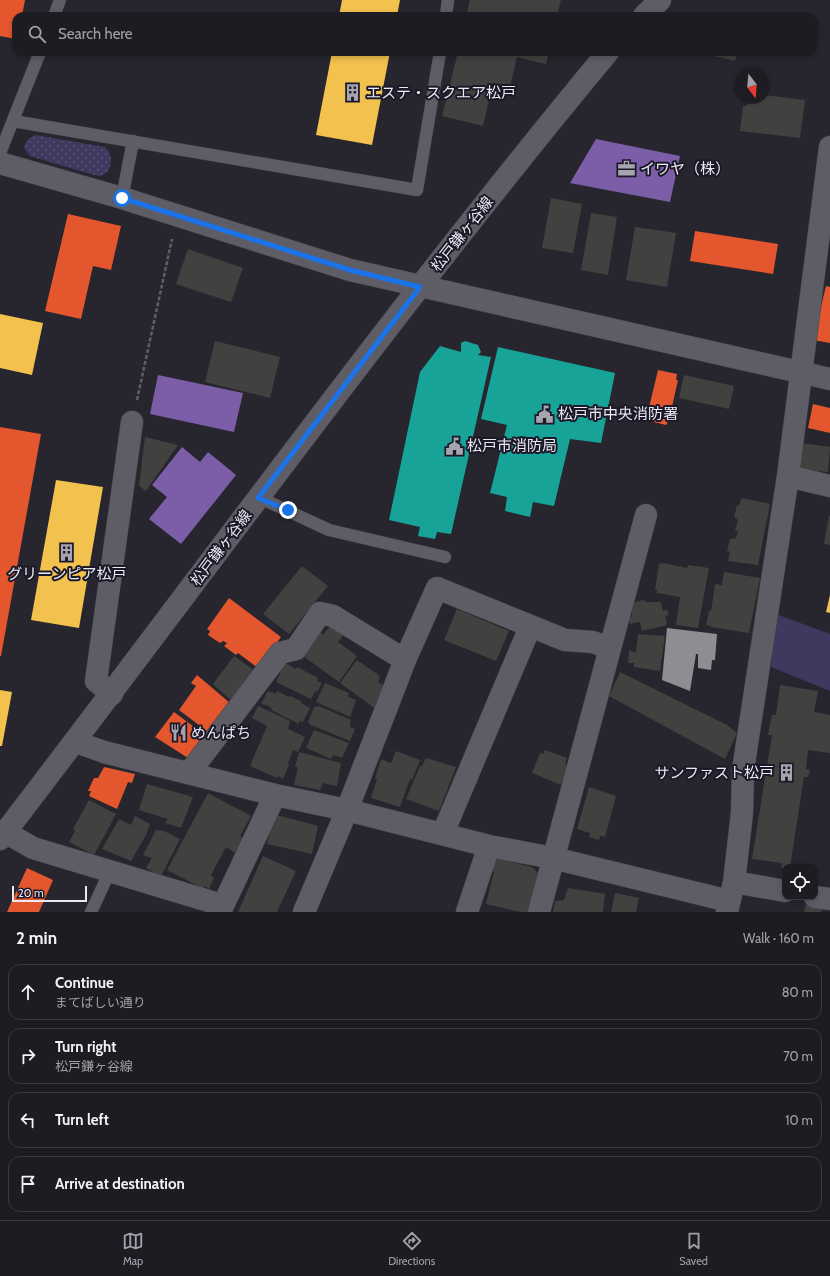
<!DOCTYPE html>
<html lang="en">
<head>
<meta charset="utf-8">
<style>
	body { margin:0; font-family:Cabin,"Noto Sans JP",sans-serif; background:#25252a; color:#f1f3f6 }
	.controls { position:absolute; right:12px; bottom:12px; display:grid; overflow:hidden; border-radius:8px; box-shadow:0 2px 6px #0003 }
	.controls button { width:36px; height:36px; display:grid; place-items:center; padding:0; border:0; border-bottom:1px solid #3b3a40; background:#1d1c22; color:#f1f3f6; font:20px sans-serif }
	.compass { position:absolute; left:734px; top:68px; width:36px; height:36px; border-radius:50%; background:#1d1c22; box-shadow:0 2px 6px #0003; rotate:164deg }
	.scale { position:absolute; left:12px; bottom:10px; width:75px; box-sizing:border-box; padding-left:4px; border:2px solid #eae9f4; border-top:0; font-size:11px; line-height:14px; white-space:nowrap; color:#eae9f4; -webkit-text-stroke:3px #1b1928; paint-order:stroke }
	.stop { position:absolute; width:12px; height:12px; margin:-9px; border:3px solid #1a73e8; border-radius:50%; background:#fff }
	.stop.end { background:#1a73e8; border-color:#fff; box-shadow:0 1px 4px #0008 }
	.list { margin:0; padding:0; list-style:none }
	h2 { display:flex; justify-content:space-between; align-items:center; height:52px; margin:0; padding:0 16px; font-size:17px }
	h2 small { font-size:13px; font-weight:400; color:#a0a1a5 }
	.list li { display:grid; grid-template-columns:26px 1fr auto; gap:12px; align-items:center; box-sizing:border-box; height:56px; margin:0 8px 8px; padding:0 8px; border:1px solid #3b3a40; border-radius:12px }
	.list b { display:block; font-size:15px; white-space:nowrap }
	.list p { margin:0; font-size:13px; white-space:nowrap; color:#a0a1a5 }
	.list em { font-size:13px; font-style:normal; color:#a0a1a5 }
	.icon { flex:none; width:22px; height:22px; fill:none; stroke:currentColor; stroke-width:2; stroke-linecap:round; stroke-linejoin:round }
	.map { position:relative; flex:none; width:830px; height:912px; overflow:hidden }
	.search { position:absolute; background:#1d1c22; box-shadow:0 2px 6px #0003; left:12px; right:12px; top:12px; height:44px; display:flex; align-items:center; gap:10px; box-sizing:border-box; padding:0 14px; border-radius:12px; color:#a0a1a5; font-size:15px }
	.sheet { height:308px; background:#1d1c22 }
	nav { display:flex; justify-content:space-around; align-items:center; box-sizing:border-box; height:56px; border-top:1px solid #3b3a40; background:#1d1c22; font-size:11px; color:#a0a1a5 }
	nav a { display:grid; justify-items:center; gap:2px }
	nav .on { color:#a6a5af }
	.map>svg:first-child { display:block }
	.grass { fill:url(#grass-dots) }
	.park { fill:#3f385f }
	.homes { fill:#f2c14e }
	.shops { fill:#e4572e }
	.offices { fill:#7b5ea7 }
	.public { fill:#17a398 }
	.industry { fill:#8d8d92 }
	.building { fill:#414140 }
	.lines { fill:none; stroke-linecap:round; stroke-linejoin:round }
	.service-casing { stroke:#44434a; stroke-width:13 }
	.minor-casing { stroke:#44434a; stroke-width:23 }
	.tertiary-casing { stroke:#44434a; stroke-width:23 }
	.secondary-casing { stroke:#44434a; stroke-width:23 }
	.path { stroke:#5f5f65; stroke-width:2.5; stroke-dasharray:4 2; stroke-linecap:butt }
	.service { stroke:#5e5d65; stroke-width:12 }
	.minor { stroke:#5e5d65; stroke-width:22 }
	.tertiary { stroke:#5e5d65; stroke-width:22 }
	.secondary { stroke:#5e5d65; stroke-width:22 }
	.route { stroke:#1a73e8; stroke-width:5 }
	.labels { text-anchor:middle; stroke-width:4; stroke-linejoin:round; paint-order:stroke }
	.poi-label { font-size:15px; fill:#eae9f4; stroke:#1b1928; text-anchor:start }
	.street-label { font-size:15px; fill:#eae9f4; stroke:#1b1928 }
</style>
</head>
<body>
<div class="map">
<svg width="830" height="912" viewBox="0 0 830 912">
	<defs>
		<pattern id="grass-dots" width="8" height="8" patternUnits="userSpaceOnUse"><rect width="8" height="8" fill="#3f385f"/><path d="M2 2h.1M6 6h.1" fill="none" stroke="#5b5577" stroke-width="1.8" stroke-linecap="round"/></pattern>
	</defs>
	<rect width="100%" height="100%" fill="#27262e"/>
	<path class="grass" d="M36,135L105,147C113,155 112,162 108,172L100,176L94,175L30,156L24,148C26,141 29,137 36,135Z"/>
	<path class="park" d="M776,614L830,634V691L771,667Z"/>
	<path class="homes" d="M342,0H400L397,16H339Z
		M332,52H390L372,145L316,135Z
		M0,314L43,323L32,375L0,368Z
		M56,480L103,487L79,628L31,620Z
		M830,595V613L826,612Z
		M0,690L12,692L2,746H0Z"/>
	<path class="shops" d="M0,0H25L22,16H16V39L0,36Z
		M68,214L121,226L111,270L93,266L81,319L45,311Z
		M695,231L778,244L773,274L690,261Z
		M826,286L830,287V343L813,340Z
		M658,370L677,374L676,380H678L669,420L666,425L646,420Z
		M813,404L830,408V433L808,428Z
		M0,427L41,434L1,656H0Z
		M229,598L281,637L258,668L238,653L236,655L224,646L227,643L223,641L220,643L208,635L210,631L207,629Z
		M197,675L230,703L208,732L179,710L196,686L191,683Z
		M174,712L205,735L188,758L155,737Z
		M104,767L135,774L132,783L128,782L117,809L89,796L91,791H88L94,778H98Z
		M27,868L53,880L39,912H7Z"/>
	<path class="offices" d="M596,139L680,156L670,202L570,183Z
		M158,375L243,393L234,432L150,414Z
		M182,447L200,462L208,452L236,475L181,544L149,519L167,497L152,485Z"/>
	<path class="public" d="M465,341L478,345L481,352L478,355L491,357L451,534L437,532L435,539L418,536L420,527L389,520L420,372L440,346L461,352V343Z
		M498,347L615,373L601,443L570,439L554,506L533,502L530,517L505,511L507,497L490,493L507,425L481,419Z"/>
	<path class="industry" d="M667,628L717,634L715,660H712L711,670L698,668V654H696L690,691L662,680Z"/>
	<path class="building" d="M470,0H561L557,16H466Z
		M458,52H549L546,64L517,57L510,87L493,83L483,126L442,116Z
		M707,52H737L735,61L706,54Z
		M764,95L805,100L800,138L740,131L743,106H747L748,98H764Z
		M551,198L582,204L573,253L542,248Z
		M591,213L617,217L608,275L581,270Z
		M635,227L676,233L667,287L626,280Z
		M188,249L243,268L231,302L176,284Z
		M215,341L280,357L270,398L205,382Z
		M684,375L734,386L729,409L679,398Z
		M145,437L178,445L146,491L139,486Z
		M802,443L830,447L828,472L798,469Z
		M742,498L770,504L758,565L728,561L730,552L727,551L730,539L736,538L738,531H735L738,520L734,517L737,505H739Z
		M829,516H830V545L824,544Z
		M663,563L687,568L688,565L709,568L698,628L676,625L680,597L657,593V590H655L659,564Z
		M302,566L328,586L289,634L263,614Z
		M724,572L760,578L749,633L711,627V626L706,625L709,611H711L715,584L722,585Z
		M644,600L645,602H661L663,611L667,609L669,615L665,616L667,625L642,631L640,622L630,624L628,618L632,616L630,603Z
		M457,609L509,631L496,661L444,640Z
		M331,625L344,634L338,642L357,656L339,682L303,656L321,632L323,635Z
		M638,634L665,636L660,671L634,667V663H628L629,651L636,652Z
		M234,656L255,671L232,701L213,684Z
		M357,660L380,676L378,682L385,687L376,709L340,683Z
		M285,663L296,669L297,667L318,678L317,681L322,683L317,692L315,691L311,699L276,682Z
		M620,672L727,725L737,733L725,759L609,696Z
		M325,683L349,693L348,697L356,700L350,717L316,702Z
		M780,685L818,691L814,712L830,715V753L808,750L806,769L810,770L808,777H804L790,867L781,868L782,863L752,859L772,735H768L772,715H776Z
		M268,691L276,694L277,691L289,697L290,696L301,701V703L310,708L303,722L299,721V724L271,710L272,708L266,705L261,704Z
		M258,706L290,721L288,729L305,737L298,752L293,750L288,763L289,765L283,779L278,776L277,778L250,766L267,726L252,718Z
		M319,706L351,720L350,727L355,729L350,741L311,725L308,722L314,707Z
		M314,730L349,743L342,758L333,755L331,759L306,748Z
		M545,750L567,758L565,764L569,765L561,785L532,773L540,753L543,754Z
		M396,751L420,760L412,780L410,779L400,807L371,798L377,779H375L381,759L391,763Z
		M299,752L341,763L337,786L323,783L320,790L294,785L298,767H295Z
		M426,758L456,767L439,811L406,799L420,766H422Z
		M147,784L193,797L181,828L165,823L168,819L139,810Z
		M589,787L616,796L605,837L600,836L599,840L589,837L590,833L577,829Z
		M208,793L251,816L240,836L243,838L235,853L226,847L211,875L214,878L209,889L205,886L204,889L167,870Z
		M89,800L116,814L94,855L69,842L75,831L73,829Z
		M277,815L318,826L312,854L267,844L272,824H274Z
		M135,816L150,824L146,835L131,861L102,849L119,819L131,825Z
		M156,830L164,831L180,839L161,876L146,868L152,858L143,855Z
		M263,856L296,871L277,912H238Z
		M498,859L532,867L538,873L530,912H520L486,904L494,871H493L494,862Z
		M568,888L605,894L603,912H553L555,901L564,900Z
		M615,893L639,898L636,912H611Z
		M806,904L822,908L821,912H804Z"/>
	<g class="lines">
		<defs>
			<path id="service" d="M54,16L60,0
				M446,16L448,0
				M13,121L417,190L440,52
				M0,153L40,52
				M122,198L133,141
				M258,497L329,530L445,557
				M91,912L110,871"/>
			<path id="minor" d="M788,476L830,486
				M112,694L96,681L132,422
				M76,742L104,752L275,795L347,810L489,846L553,858L729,901
				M189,773L280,653L296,649L320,613L333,616L405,660
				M5,832L33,848L222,905
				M443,833L530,627
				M734,882L785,891
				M815,897L830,899
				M220,912L275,795
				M304,912L347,810L405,660L437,588L565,640L593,642L609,648
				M467,912L489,846
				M539,912L646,515
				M727,912L734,882L742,813L743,770L788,476L830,147"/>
			<path id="tertiary" d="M0,163L122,198L350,270L830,379"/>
			<path id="secondary" d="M644,16L660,0
				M0,839C202,576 396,307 608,52"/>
		</defs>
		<use href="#service" class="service-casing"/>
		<use href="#minor" class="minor-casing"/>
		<use href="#tertiary" class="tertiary-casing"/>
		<use href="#secondary" class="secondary-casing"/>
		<path class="path" d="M137,400L172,239"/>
		<use href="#service" class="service"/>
		<use href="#minor" class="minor"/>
		<use href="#tertiary" class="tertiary"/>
		<use href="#secondary" class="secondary"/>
	</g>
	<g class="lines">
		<path class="route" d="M122,198L350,270L420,287L258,498L288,510"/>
	</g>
	<defs>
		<symbol id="building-bare" viewBox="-9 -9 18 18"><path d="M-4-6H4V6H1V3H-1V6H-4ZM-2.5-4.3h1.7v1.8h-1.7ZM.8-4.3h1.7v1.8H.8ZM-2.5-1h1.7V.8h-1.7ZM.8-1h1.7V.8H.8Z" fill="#a6a5af" stroke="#1b1928" stroke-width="2.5" paint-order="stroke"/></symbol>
		<symbol id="office-bare" viewBox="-9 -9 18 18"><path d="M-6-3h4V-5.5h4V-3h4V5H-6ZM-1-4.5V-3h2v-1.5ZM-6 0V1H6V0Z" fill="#a6a5af" stroke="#1b1928" stroke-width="2.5" paint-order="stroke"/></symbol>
		<symbol id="civic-bare" viewBox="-9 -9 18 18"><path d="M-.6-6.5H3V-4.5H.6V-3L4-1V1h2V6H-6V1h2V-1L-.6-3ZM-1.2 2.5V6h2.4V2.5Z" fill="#a6a5af" stroke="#1b1928" stroke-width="2.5" paint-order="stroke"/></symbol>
		<symbol id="restaurant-bare" viewBox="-9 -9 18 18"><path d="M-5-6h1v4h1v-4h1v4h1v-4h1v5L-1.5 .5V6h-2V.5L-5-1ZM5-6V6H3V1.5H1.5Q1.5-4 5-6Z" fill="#a6a5af" stroke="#1b1928" stroke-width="2.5" paint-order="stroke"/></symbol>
	</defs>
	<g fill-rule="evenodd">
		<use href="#building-bare" x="340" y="80" width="25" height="25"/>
		<use href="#office-bare" x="614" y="156" width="25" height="25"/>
		<use href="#civic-bare" x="532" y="402" width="25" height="25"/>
		<use href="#civic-bare" x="442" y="434" width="25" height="25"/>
		<use href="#building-bare" x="54" y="540" width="25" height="25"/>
		<use href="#restaurant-bare" x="166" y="720" width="25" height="25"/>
		<use href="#building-bare" x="774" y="760" width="25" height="25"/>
	</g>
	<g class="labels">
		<g class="poi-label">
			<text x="366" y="98">エステ・スクエア松戸</text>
			<text x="640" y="174">イワヤ（株）</text>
			<text x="558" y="419">松戸市中央消防署</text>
			<text x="467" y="451">松戸市消防局</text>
			<text x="67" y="579" text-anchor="middle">グリーンピア松戸</text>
			<text x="191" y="738">めんぱち</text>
			<text x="774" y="778" text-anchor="end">サンファスト松戸</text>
		</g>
		<g class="street-label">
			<text transform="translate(462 234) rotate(-52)" y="5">松戸鎌ヶ谷線</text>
			<text transform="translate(221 548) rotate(-53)" y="5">松戸鎌ヶ谷線</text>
		</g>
	</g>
</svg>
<div class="controls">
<button><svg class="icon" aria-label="locate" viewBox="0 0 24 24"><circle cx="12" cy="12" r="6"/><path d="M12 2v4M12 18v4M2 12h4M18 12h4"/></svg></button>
</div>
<svg class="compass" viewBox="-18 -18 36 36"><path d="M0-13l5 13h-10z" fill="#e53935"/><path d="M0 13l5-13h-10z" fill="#a0a1a5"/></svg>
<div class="scale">20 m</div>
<div class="stop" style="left:122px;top:198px"></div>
<div class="stop end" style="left:288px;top:510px"></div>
<div class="search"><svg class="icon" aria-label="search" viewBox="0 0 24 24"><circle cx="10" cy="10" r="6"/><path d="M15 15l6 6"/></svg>Search here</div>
</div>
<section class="sheet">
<h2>2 min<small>Walk · 160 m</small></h2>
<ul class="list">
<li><svg class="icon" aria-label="ahead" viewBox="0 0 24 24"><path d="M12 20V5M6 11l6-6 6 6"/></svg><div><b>Continue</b><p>まてばしい通り</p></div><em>80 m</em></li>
<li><svg class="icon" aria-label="right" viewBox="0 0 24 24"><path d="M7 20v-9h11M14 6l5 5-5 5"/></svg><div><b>Turn right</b><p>松戸鎌ヶ谷線</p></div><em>70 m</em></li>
<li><svg class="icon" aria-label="left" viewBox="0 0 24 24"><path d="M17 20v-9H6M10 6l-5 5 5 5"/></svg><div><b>Turn left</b></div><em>10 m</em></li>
<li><svg class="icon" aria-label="arrive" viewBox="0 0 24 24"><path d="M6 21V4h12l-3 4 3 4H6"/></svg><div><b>Arrive at destination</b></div></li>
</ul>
</section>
<nav>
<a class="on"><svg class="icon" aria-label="map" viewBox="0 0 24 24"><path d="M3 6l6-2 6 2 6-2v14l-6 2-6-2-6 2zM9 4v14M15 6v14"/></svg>Map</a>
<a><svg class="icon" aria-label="directions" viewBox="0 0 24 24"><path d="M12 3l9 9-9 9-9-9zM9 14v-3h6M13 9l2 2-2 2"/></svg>Directions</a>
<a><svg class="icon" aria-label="saved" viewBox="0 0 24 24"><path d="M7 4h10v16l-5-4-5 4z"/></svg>Saved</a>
</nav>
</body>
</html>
